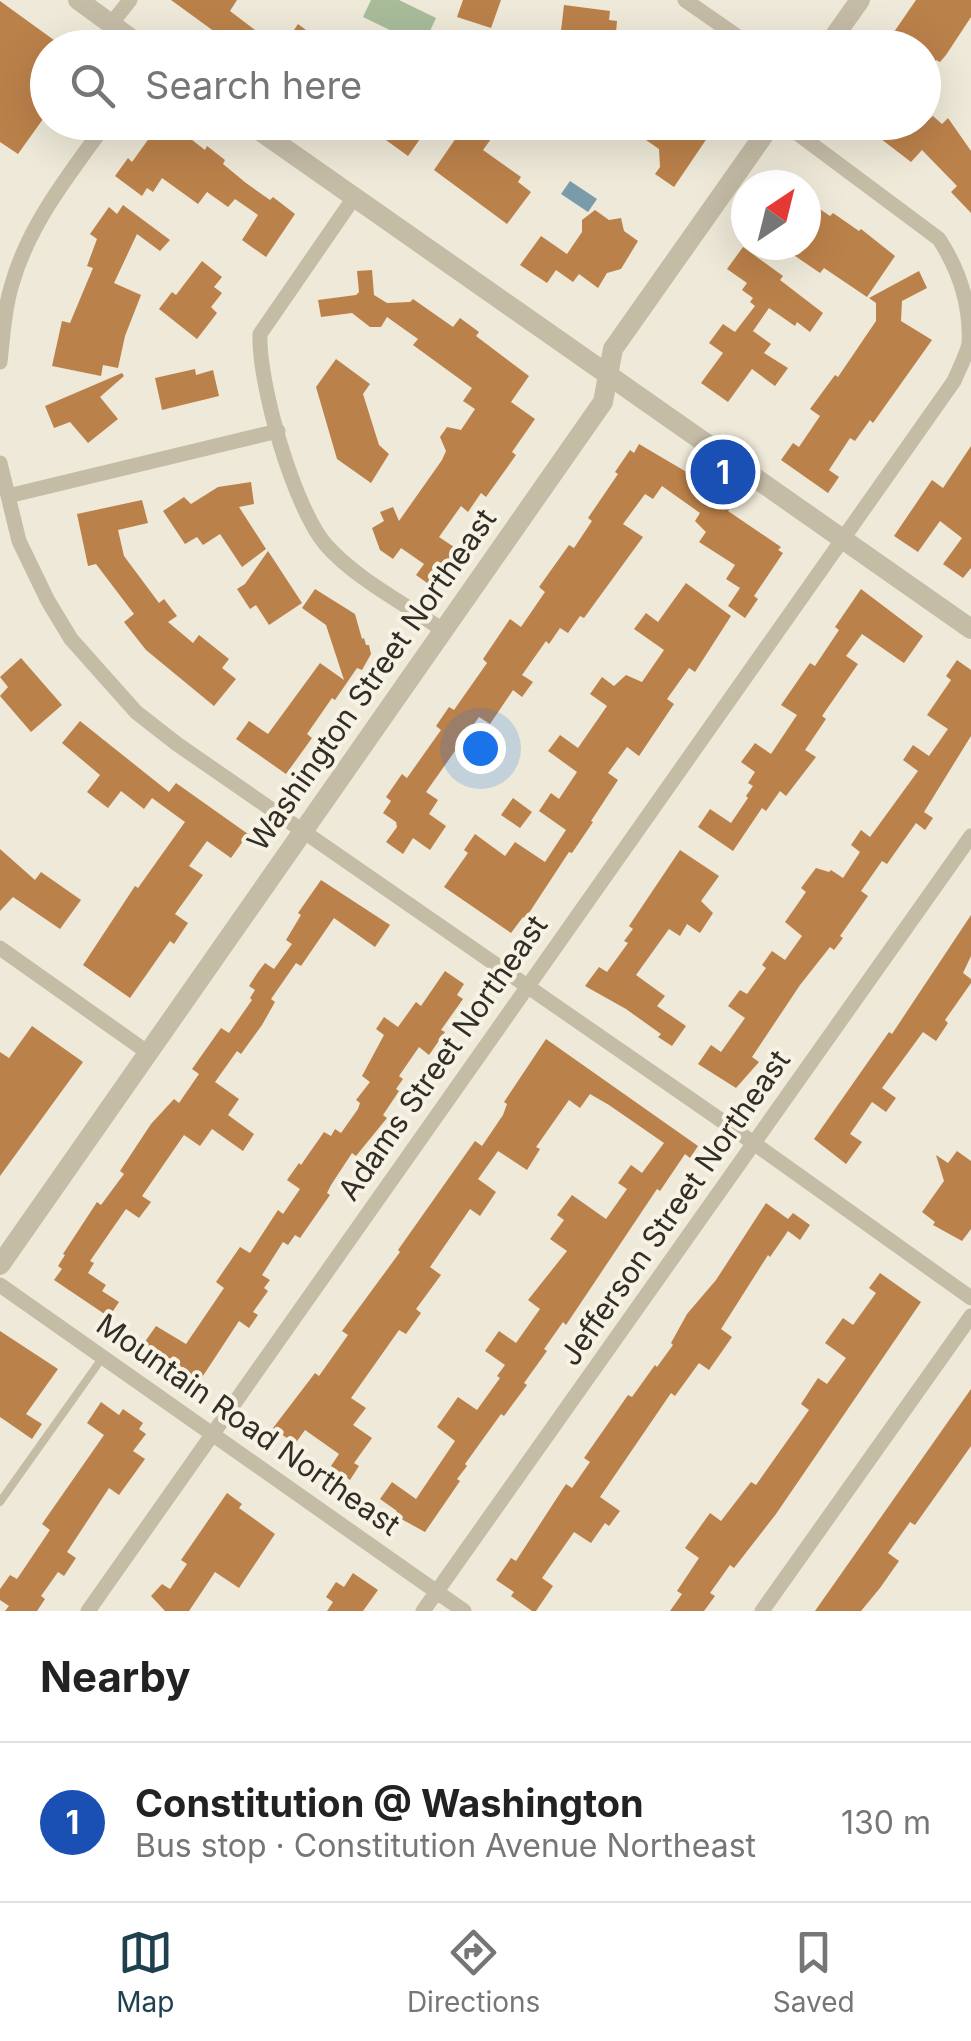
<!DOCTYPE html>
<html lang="en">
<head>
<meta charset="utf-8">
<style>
	body { margin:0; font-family:Inter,sans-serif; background:#f2f2f2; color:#222 }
	.compass { position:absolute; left:731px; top:170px; width:90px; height:90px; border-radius:50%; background:#fff; box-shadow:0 10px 40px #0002; rotate:35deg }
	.you { position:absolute; left:480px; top:748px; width:35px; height:35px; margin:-25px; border:8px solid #fff; border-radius:50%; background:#1a73e8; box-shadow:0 0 0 15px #1a73e833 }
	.badge { display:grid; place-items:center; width:65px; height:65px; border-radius:50%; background:#1f414f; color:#fff; font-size:32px; font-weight:700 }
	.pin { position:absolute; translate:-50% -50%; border:5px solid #fff; box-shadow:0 2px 10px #0006 }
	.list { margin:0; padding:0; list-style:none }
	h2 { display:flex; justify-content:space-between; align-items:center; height:130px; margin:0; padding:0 40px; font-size:42px }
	h2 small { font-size:32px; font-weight:400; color:#767676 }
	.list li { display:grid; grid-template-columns:65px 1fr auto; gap:30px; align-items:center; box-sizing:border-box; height:160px; padding:0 40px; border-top:2px solid #e0e0e0 }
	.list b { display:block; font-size:38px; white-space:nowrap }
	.list p { margin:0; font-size:32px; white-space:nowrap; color:#767676 }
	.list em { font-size:32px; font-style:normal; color:#767676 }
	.icon { flex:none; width:55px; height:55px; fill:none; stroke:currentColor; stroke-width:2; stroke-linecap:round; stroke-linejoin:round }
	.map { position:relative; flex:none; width:971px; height:1611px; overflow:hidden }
	.search { position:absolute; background:#fff; box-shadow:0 10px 40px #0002; left:30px; right:30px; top:30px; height:110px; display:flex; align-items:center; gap:25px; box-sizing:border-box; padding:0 35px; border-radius:55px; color:#767676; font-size:38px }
	.sheet { height:290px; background:#fff }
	nav { display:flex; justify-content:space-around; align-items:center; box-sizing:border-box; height:140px; border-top:2px solid #e0e0e0; background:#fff; font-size:28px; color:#767676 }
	nav a { display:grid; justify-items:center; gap:5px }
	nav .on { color:#1f414f }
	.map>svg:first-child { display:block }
	.green { fill:#a8bc9a }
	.water { fill:#7a9ba9 }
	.building { fill:#bb814a }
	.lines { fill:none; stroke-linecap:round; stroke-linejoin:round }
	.service { stroke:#c5bca6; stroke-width:8 }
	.minor { stroke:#c5bca6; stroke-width:15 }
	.tertiary { stroke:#c5bca6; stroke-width:20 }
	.labels { text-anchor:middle; stroke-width:8; stroke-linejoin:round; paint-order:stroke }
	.street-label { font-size:30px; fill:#322d26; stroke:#f7f3e4 }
</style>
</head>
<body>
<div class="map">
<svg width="971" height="1611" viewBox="0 0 971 1611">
	<rect width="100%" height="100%" fill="#eee9d8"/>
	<path class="green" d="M371,0H399L436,18L423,46L363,17Z"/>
	<path class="water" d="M570,181L597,199L588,212L561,194Z"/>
	<path class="building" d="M171,0H237L230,11L279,48H237Z
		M463,0H501L491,28L457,17Z
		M916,0H971V17L946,55L940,62L936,60L924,79V48H883Z
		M0,1L58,43L54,48H48V112L18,154L0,142Z
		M564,5L610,11L609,20L617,21L616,33H620L618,48H559Z
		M298,24L330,48H282Z
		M933,116L942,124L948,118L971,151V213L951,192L957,186L922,150L911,162L859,122H926Z
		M152,122H169L205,150L207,146L225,160L223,164L246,183L270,200L273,197L295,214L266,257L242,240L258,215L235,199L228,207L207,192L198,204L162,178L153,192L147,188L142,196L115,176L128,158L132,162L150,137L144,133Z
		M361,122H432L408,156Z
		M467,122L491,139L483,150L521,177L518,182L531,192L507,224L434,170Z
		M620,122H718L674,187L655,174L660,167L659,149Z
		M123,205L170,240L160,251L137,234L114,283L141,295L125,336L118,368L103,365L101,376L52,366L62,321L70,323L93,268L87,266L97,239L90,234L109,207L117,214Z
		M814,205L830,216L833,213L859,231L861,229L895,256L867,297L824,268L820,273L779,245H806V217Z
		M595,210L609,220L621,218L624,231L638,241L621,269L607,273L598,288L579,274L573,282L556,270L547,283L520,265L541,236L567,254L582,232V220Z
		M743,247L783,276L780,280L823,313L810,332L797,322L795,326L769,308L753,331L771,344L764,353L788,368L775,386L752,369L728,402L701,383L723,353L709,343L723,324L735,332L755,306L750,302L753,298L742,290L747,283L727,269Z
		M202,261L222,277L214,287L222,293L211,307L217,313L197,339L159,309L172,292L176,295Z
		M372,270L374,295L387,303L410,302L413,299L453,327L460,318L479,332L476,336L529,376L511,402L535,419L512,452L516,455L486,497L481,493L468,512L461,506L439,537L457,549L430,585L416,575L424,564L401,548L393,559L380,550L372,528L384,521L380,512L393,507L399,521L442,460L446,451L440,437L447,427L461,430L475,409L463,401L472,388L413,345L418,339L387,317L381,327H370L352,313L321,317L318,300L356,295L359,292L357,271Z
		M919,271L927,288L902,301L901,321L932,340L873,423L870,420L855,441L850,438L829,470L839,477L828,493L781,460L793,443L799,447L820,416L810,409L835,375L838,377L876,321V303L869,298Z
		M336,359L370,384L363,394L379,445L389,454L371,483L337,459L316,387Z
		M195,369L196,375L213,370L219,396L162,410L155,378Z
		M122,373L124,376L100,397L118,419L88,443L70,422L54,428L45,406Z
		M639,444L695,477L693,480L732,506L728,511L781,547L778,550L783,553L754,596L758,599L745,618L728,606L740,588L726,579L735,565L699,542L706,532L695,521L700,513L662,486L653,499L645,494L623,524L643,537L584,618L580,616L568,633L560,628L549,644L546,641L522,675L533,682L522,697L513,690L490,724L479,717L426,792L438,800L429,814L446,826L430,850L413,838L403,854L386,842L397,827L396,822L383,813L391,801L386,797L402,774L407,778L441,730L436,726L449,707L454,710L487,663L483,659L510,619L521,627L545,592L539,587L569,545L574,548L592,521L588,518L618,474L615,472L630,450L634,453Z
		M971,446V568L963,578L943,564L962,538L940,521L918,552L894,536L932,480L943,488Z
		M251,482L254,504L239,507L266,549L242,567L220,534L203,545L197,537L185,544L163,511L184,497L191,504L218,487Z
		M142,500L148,523L118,530L124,556L159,603L164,599L177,616L168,622L193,643L199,635L229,659L222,668L236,679L214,706L146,650L124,622L134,614L96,564L88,566L77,514Z
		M268,551L302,603L269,625L256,605L250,609L237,589L245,584Z
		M686,583L731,616L695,672L689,668L667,699L674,704L639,756L627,747L608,773L618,780L591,821L593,822L572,853L569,852L525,919L523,917L511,933L444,887L468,853L464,850L475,834L505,856L515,842L545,862L566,830L539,811L551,793L559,799L577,772L548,751L560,735L578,748L607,706L590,694L602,677L614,686L626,675L642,682L664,650L634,629L646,613L658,622Z
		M315,589L355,614L362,639L364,638L366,645H369L371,654L362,670L357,668L335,700L332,698L307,734L312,738L286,774L236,739L249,721L268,734L320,663L344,680L326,625L302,608Z
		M861,589L923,636L904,663L862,634L846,656L858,664L822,716L826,719L805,750L816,757L786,796L780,791L766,811L762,808L733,851L698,827L710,809L731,823L748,798L746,796L753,786L748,783L755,772L741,762L755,743L771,754L797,715L781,705L810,663L815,666L839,630L835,627Z
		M21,658L62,705L31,732L0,696L8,687L0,677Z
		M957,660L971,670V736L924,812L933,818L925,830L916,823L887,864L882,861L861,891L868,896L840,936L843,938L834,950L830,947L800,985L752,1057L759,1062L736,1088L698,1064L711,1045L721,1052L745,1018L728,1006L740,990L747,994L766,968L762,965L772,951L785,960L802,936L785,922L806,892L801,888L816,868L829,872L831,870L843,878L860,852L851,845L861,830L870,837L918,771L903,760L913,745L929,756L948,729L927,715L951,680L946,676Z
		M80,721L169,792L176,783L248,834L231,858L207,841L189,866L203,875L175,914L188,923L174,944L170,941L130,998L83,965L135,886L138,888L185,822L152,798L144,809L121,791L108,808L87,792L100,775L62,743Z
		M513,798L532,812L520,828L501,815Z
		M0,849L35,880L41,872L81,900L60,929L13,897L0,911Z
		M680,850L719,876L701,901L713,913L700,933L687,924L680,936L669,929L636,975L665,996L657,1006L686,1026L672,1046L658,1037L661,1034L626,1009L585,986L599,967L607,972L628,943L624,941L633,929L629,926Z
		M321,880L390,925L375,947L334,918L301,966L296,963L271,999L275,1002L262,1025L241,1054L237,1051L215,1082L239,1099L228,1115L254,1134L243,1151L212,1129L200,1146L184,1135L142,1196L151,1202L139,1218L126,1209L90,1261L94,1263L88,1273L106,1285L102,1291L119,1302L109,1317L54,1280L62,1269L58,1266L65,1255L63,1254L97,1202L101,1205L124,1174L120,1171L151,1124L174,1099L179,1103L199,1074L192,1069L221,1028L229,1033L252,1000L250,998L255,990L249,986L258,972L265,963L274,969L292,944L286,940L301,915L298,913Z
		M971,915V956L963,973L971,979V983L945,1020L948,1023L936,1041L923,1032L882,1088L896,1098L886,1112L872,1102L850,1134L862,1142L846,1164L814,1139L889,1032L892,1034Z
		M445,971L464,984L457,995L463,999L441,1030L445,1032L429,1055L419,1047L399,1076L403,1079L396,1089L399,1091L383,1115L387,1118L356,1156L352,1153L331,1185L327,1193L330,1195L300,1238L295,1235L288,1245L283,1242L262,1275L270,1280L264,1288L268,1291L253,1312L258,1315L249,1328L239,1321L197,1385L142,1346L156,1326L186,1344L224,1288L216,1282L240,1247L250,1253L278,1210L283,1214L300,1189L287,1180L299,1163L301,1165L324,1132L331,1136L335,1129L341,1133L358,1109L360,1103L356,1100L370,1082L362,1076L384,1035L376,1029L384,1017L398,1027L416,1002L421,1006Z
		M32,1026L83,1062L0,1176V1052L9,1058Z
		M546,1039L698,1146L690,1158L685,1154L660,1191L657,1189L566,1325L563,1322L544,1349L547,1351L524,1383L527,1385L504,1416L501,1414L465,1464L467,1466L457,1479L460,1481L425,1532L394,1515L397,1511L380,1499L392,1482L416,1499L455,1441L437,1427L458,1397L477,1410L500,1378L497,1376L505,1365L485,1351L499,1331L516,1343L540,1309L528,1300L567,1251L550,1239L564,1220L557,1215L572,1195L606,1219L627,1189L618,1183L631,1165L642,1173L664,1143L609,1105L590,1094L580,1108L569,1100L536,1147L540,1149L527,1170L498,1151L478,1179L496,1192L480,1216L470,1209L430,1267L441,1275L416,1309L421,1313L406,1334L399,1330L351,1398L366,1408L353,1425L372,1438L354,1463L359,1466L350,1480L331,1466L339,1454L305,1430L295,1444L273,1428L315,1373L319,1376L348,1335L342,1331L400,1252L398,1250L475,1141L482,1146L503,1115L507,1104L504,1102Z
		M957,1151L971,1161V1229L962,1241L933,1225L935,1222L922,1212L944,1181L936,1155L948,1163Z
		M766,1203L788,1219L793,1213L810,1225L800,1240L788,1231L770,1257L768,1255L721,1329L732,1337L709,1370L699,1363L675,1396L671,1393L600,1497L620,1511L609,1526L605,1523L591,1543L574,1532L542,1578L553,1586L536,1611H532L511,1596L514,1592L496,1580L511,1558L516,1561L566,1484L572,1488L590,1462L584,1458L628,1395L632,1397L655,1365L657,1367L673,1345L671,1343L687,1314L716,1280Z
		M880,1273L921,1302L776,1514L734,1568L730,1565L710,1593L715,1596L704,1611H670L682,1594L677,1591L699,1558L685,1548L710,1513L721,1521L751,1482L756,1485L809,1410L801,1404L818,1378L827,1384L846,1358L825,1343L843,1318L853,1325L876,1293L869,1288Z
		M0,1331L58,1369L26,1414L42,1424L32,1439L0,1417Z
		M971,1389V1446L915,1525L910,1522L888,1553L899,1561L880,1588L861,1611H815Z
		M101,1402L119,1415L123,1409L143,1423L139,1429L146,1434L133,1451L145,1459L119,1495L109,1488L67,1552L76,1558L64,1576L58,1572L41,1596L45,1599L37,1611H5L9,1606L0,1600V1589L10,1575L17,1579L50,1530L42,1524L104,1435L87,1423Z
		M227,1493L242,1504L239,1508L275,1534L239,1588L215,1572L189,1611H165L151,1596L162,1584L170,1589L187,1564L181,1560Z
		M353,1573L378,1590L363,1611H327L333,1602L326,1597L336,1582L344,1587Z"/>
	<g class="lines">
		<path class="service" d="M0,1502L103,1357"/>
		<path class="minor" d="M685,0L754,48
			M111,24L130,0
			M353,199L260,334C258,383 294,508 326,545C357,580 406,604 444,631
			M0,362C3,337 4,309 12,284C29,224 70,173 107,122
			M0,463L19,541L48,601L71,639L136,712L177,744L738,1132L971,1298
			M8,496L278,431
			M0,948L147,1052
			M0,1285L464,1611
			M88,1611L954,381C959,369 966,356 969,344C971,306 959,270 939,239L782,122
			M423,1611L971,836
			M762,1611L971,1316"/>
		<path class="tertiary" d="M78,0L144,48
			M826,48L860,0
			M247,122L971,629
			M0,1265L603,402L613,349L773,122"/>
	</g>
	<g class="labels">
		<g class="street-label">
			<text transform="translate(372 680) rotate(-55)" y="10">Washington Street Northeast</text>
			<text transform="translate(443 1058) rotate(-55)" y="10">Adams Street Northeast</text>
			<text transform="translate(675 1208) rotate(-55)" y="10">Jefferson Street Northeast</text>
			<text transform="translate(248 1425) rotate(35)" y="10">Mountain Road Northeast</text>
		</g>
	</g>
</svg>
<svg class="compass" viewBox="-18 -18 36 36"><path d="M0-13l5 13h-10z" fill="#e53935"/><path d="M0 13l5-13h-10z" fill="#767676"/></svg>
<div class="you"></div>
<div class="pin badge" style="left:723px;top:472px;background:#1a4fb4">1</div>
<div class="search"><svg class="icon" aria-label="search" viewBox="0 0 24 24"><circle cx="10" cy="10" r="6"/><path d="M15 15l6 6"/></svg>Search here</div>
</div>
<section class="sheet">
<h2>Nearby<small></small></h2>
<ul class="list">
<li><span class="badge" style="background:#1a4fb4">1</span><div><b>Constitution @ Washington</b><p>Bus stop · Constitution Avenue Northeast</p></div><em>130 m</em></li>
</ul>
</section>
<nav>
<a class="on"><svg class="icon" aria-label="map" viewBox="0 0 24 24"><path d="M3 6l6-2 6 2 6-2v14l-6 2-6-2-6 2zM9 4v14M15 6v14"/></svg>Map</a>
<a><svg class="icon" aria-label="directions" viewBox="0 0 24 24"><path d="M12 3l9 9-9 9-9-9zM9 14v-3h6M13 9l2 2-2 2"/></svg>Directions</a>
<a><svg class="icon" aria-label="saved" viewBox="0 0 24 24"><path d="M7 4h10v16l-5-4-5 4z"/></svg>Saved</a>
</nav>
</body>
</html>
